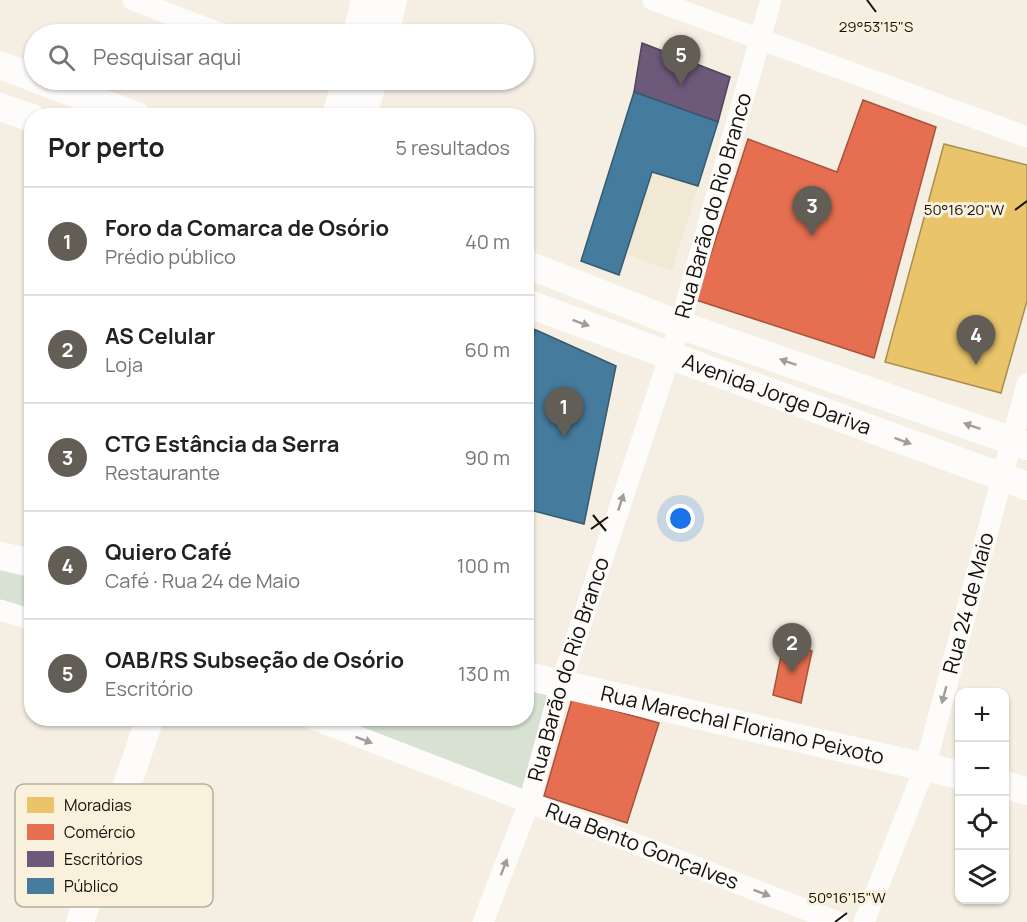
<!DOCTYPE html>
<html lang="pt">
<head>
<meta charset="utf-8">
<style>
	body { margin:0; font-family:Manrope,sans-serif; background:#f2f2f2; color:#222 }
	.controls { position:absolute; right:18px; bottom:18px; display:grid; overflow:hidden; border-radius:12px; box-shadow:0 2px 4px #0004 }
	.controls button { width:54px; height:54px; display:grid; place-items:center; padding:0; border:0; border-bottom:2px solid #e0e0e0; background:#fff; color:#222; font:30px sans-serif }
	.you { position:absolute; left:681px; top:519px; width:21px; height:21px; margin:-15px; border:4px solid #fff; border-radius:50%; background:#1a73e8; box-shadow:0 0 0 9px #1a73e833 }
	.badge { display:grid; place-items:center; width:39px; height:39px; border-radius:50%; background:#625e56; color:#fff; font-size:20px; font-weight:700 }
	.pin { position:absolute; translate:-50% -50px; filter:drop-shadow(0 2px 3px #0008) }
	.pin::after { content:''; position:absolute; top:32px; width:21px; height:18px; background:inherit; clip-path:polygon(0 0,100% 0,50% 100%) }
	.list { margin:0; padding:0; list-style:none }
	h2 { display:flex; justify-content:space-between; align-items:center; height:78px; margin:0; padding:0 24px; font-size:26px }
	h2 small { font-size:20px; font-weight:400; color:#767676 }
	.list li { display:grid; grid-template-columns:39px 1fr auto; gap:18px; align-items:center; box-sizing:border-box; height:108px; padding:0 24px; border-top:2px solid #e0e0e0 }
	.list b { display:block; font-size:22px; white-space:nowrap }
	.list p { margin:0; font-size:20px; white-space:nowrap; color:#767676 }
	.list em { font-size:20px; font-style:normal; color:#767676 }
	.icon { flex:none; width:33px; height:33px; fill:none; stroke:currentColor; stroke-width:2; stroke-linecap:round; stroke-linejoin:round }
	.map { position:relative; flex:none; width:1027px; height:922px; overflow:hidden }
	.search { position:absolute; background:#fff; box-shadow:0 2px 4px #0004; left:24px; top:24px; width:510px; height:66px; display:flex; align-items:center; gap:15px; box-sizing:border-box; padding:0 21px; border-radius:33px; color:#767676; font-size:22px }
	.panel { position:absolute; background:#fff; box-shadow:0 2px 4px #0004; left:24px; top:108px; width:510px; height:618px; border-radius:24px }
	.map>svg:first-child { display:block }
	.built { fill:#f2e9d5 }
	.green { fill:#d7e2d2 }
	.homes { fill:#e9c46a; stroke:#a98e4d; stroke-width:1.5 }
	.shops { fill:#e76f51; stroke:#a7533c; stroke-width:1.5 }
	.offices { fill:#6d597a; stroke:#524358; stroke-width:1.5 }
	.public { fill:#457b9d; stroke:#365b71; stroke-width:1.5 }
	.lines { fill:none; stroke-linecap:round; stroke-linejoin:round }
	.street { stroke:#fdfcfb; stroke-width:21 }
	.secondary { stroke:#fdfcfb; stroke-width:28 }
	.oneway { fill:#9f9e9b }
	.ticks { fill:none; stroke:#13110a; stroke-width:2 }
	.labels { text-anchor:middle; stroke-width:6; stroke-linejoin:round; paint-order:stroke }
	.street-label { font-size:21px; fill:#13110a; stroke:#faf1dd }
	.key { fill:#faf1dd; stroke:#b5ae9e; stroke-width:1.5 }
	.key-label { font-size:16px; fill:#13110a }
	.ticks-label { font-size:15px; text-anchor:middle; fill:#13110a; stroke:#faf1dd; stroke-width:6; stroke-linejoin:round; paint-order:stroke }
</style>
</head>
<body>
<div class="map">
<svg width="1027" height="922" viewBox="0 0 1027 922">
	<rect width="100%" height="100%" fill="#f4eee3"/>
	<path class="built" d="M652,172L698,186L672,271L626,254Z"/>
	<path class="green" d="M0,563L31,570V615L0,604Z
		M527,685L550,690L522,790L334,719L526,718Z"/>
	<path class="homes" d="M944,144L1027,165V301L1001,393L885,362Z"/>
	<path class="shops" d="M863,100L936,127L874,358L696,300L748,139L837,172Z
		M784,641L812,651L801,703L773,695Z
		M572,699L659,723L627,823L544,796Z"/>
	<path class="offices" d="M642,43L730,77L718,122L634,92Z"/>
	<path class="public" d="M634,92L718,122L698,186L652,172L619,275L581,261Z
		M526,327L536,330L526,357Z
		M536,330L616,366L584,524L526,509V357Z"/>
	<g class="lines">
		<g class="street">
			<path d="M133,0L222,34"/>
			<path d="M653,0L1027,137"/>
			<path d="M0,610L32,620"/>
			<path id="s1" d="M310,718L838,922"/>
			<path id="s2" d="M483,922L529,803L561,684L680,325L771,0"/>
			<path id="s3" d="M864,922L925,767L1027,384"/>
		</g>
		<g class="secondary">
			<path d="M357,34L365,0"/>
			<path d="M385,34L393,0"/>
			<path d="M0,65L34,78"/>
			<path d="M39,80L137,116"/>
			<path d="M0,107L32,118"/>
			<path d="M336,116L346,80"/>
			<path d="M363,116L373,80"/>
			<path d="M526,264L680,325L1027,446"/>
			<path id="s4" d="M526,303L1027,486"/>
			<path d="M0,556L32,563"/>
			<path id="s5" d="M526,676L960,775"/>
			<path d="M1004,785L1027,791"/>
			<path d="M80,922L150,718"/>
		</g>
	</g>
	<defs><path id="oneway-solid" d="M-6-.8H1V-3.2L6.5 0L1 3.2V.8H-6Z" transform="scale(1.5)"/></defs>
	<g class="oneway">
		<use href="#oneway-solid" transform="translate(581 323) rotate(20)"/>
		<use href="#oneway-solid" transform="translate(788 362) rotate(-161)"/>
		<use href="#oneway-solid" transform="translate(972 426) rotate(-161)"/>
		<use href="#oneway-solid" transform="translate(903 441) rotate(20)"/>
		<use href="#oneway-solid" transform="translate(621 502) rotate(-72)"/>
		<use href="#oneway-solid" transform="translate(944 695) rotate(105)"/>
		<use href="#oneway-solid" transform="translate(364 740) rotate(21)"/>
		<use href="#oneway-solid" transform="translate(504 867) rotate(-69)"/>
		<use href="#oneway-solid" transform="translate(762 893) rotate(21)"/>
	</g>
	<path class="ticks" d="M867,0L876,12M1015,210L1027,201M593,515L606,531M591,529L608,517M835,922L847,913"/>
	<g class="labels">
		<g class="street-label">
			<text dy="7" stroke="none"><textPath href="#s2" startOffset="753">Rua Barão do Rio Branco</textPath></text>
			<text dy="7" stroke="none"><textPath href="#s4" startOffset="267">Avenida Jorge Dariva</textPath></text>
			<text dy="7" stroke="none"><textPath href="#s3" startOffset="336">Rua 24 de Maio</textPath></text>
			<text dy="7" stroke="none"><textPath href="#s2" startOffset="267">Rua Barão do Rio Branco</textPath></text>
			<text dy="7" stroke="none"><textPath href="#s5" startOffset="222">Rua Marechal Floriano Peixoto</textPath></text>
			<text dy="7" stroke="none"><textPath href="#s1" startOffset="356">Rua Bento Gonçalves</textPath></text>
		</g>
	</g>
	<rect x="15" y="784" width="198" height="123" rx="9" class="key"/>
	<rect x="27" y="797" width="27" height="16" fill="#e9c46a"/>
	<rect x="27" y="824" width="27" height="16" fill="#e76f51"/>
	<rect x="27" y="851" width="27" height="16" fill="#6d597a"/>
	<rect x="27" y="878" width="27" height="16" fill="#457b9d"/>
	<g class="key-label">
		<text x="64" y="811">Moradias</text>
		<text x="64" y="838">Comércio</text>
		<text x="64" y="865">Escritórios</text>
		<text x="64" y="892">Público</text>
	</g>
	<g class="ticks-label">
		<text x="876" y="32">29°53'15"S</text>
		<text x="964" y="215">50°16'20"W</text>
		<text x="847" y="903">50°16'15"W</text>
	</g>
</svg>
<div class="controls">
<button>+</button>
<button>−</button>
<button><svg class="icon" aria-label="locate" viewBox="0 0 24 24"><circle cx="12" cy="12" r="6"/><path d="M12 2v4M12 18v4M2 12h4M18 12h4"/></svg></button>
<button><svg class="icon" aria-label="layers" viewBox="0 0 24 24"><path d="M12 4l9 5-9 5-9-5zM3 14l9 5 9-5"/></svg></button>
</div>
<div class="you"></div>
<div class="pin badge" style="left:564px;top:437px">1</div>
<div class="pin badge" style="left:792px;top:673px">2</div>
<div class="pin badge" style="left:812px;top:236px">3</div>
<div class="pin badge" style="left:976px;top:365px">4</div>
<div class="pin badge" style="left:681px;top:85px">5</div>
<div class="search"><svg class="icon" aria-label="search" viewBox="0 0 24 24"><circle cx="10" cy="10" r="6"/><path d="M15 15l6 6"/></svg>Pesquisar aqui</div>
<section class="panel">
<h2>Por perto<small>5 resultados</small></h2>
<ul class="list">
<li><span class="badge">1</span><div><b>Foro da Comarca de Osório</b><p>Prédio público</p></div><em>40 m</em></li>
<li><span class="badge">2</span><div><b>AS Celular</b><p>Loja</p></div><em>60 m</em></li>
<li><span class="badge">3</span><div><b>CTG Estância da Serra</b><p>Restaurante</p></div><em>90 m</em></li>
<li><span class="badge">4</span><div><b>Quiero Café</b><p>Café · Rua 24 de Maio</p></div><em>100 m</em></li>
<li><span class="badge">5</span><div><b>OAB/RS Subseção de Osório</b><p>Escritório</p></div><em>130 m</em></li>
</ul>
</section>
</div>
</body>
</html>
